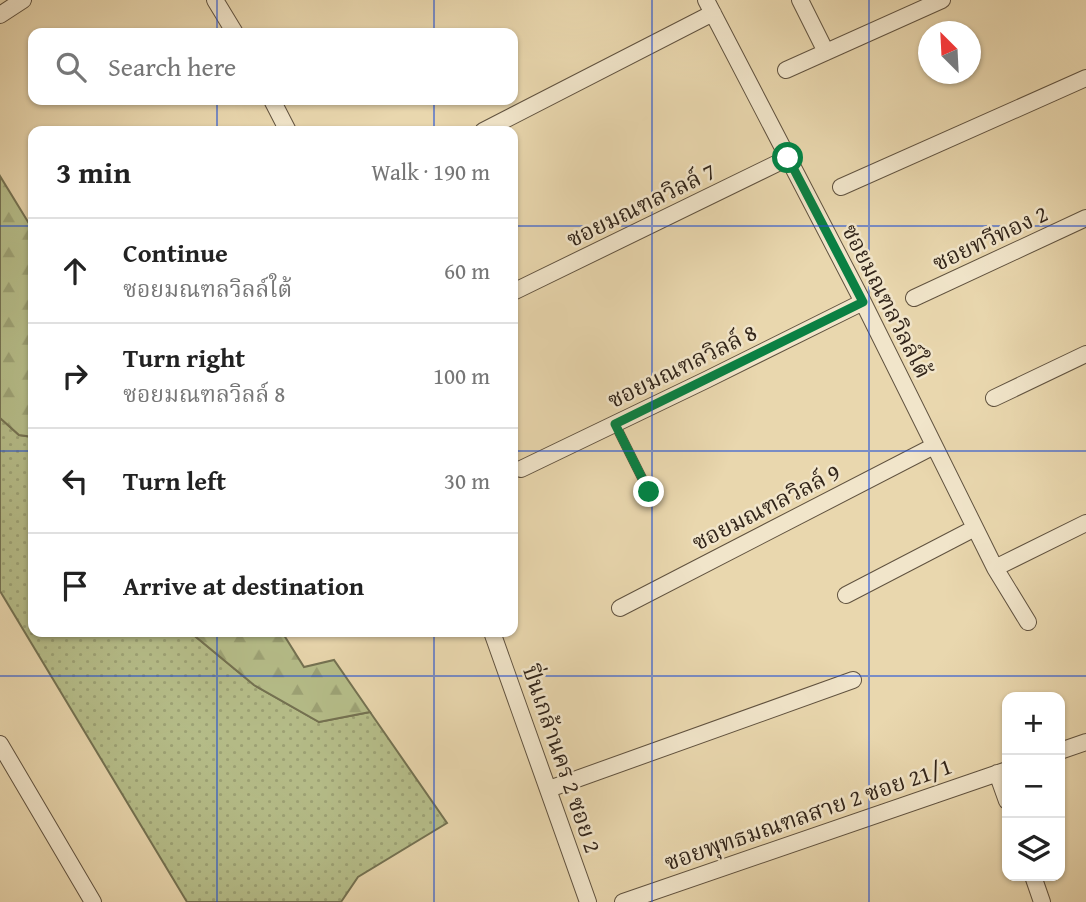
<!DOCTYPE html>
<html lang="en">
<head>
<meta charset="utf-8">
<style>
	body { margin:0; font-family:"Gentium Book Plus","Noto Serif Thai",serif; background:#f6f6f6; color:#222 }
	.controls { position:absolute; right:21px; bottom:21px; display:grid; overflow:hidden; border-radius:14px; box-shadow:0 2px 5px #0004 }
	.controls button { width:63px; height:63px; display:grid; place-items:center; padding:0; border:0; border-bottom:2px solid #e0e0e0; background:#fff; color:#222; font:35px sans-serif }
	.compass { position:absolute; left:918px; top:21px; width:63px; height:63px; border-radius:50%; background:#fff; box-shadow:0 2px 5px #0004; rotate:336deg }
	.stop { position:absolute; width:21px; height:21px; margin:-16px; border:5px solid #0b8043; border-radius:50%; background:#fff }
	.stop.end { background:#0b8043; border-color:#fff; box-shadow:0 2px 7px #0008 }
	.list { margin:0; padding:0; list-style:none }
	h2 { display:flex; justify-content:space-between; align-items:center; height:91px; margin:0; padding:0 28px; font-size:30px }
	h2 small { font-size:23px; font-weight:400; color:#767676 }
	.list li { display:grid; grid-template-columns:46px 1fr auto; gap:21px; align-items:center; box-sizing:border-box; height:105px; padding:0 28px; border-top:2px solid #e0e0e0 }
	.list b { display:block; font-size:26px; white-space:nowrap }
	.list p { margin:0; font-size:23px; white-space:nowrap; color:#767676 }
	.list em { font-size:23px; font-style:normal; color:#767676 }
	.icon { flex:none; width:38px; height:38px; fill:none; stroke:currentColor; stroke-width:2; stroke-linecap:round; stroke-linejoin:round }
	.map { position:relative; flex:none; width:1086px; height:902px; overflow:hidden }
	.search { position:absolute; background:#fff; box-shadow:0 2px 5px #0004; left:28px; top:28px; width:490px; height:77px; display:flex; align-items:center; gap:18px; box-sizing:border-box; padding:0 24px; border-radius:14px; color:#767676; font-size:26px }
	.panel { position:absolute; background:#fff; box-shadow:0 2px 5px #0004; left:28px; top:126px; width:490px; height:511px; border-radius:14px }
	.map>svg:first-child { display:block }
	.green { fill:url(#green-dots); stroke:#747252; stroke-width:2 }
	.forest { fill:url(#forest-firs); stroke:#747252; stroke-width:2 }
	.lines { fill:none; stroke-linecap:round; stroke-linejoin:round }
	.lane-casing { stroke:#60523f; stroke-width:10 }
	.street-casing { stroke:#60523f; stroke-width:18 }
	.lane { stroke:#f1e5ca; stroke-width:8 }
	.street { stroke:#f1e5ca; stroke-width:16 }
	.route { stroke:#0b8043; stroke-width:9 }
	.grid { fill:none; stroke:#1d4ed8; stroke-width:2; stroke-opacity:0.55 }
	.labels { text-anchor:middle; stroke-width:5; stroke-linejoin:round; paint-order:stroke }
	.street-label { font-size:23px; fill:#32251a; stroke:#f1e5ca }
</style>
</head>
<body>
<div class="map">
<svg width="1086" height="902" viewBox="0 0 1086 902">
	<defs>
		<pattern id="green-dots" width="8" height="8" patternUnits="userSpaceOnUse" patternTransform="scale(1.75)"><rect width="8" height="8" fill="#b6be8a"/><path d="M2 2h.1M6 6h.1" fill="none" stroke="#9da376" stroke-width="1.8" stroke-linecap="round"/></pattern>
		<pattern id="forest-firs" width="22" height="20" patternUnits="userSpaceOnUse" patternTransform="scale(1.75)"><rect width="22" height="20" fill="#b6be8a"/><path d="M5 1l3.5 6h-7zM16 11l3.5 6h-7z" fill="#9da376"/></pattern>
	</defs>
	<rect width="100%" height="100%" fill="#e9d7ae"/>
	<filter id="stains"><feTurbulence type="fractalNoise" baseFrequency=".00286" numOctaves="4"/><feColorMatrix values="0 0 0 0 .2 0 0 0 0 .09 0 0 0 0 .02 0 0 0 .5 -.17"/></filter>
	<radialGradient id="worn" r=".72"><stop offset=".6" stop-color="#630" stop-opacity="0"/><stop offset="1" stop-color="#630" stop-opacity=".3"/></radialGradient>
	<path class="green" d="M0,418L19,435L33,437V632H190L254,685L319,722L370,712L447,823L358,877L341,902H187L0,591Z"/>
	<path class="forest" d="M0,176L33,230V437L19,435L0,418Z
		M190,632H282L304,667L334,660L370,712L319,722L254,685Z"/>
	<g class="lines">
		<defs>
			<path id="lane" d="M615,424L649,492"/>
			<path id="street" d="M215,0L235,33
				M706,0L863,302L995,568L1028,622
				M800,0L826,52
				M0,15L23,0
				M786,70L942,0
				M272,100L288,131
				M483,131L713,13
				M841,187L1086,78
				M513,292L788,158
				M914,298L1086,218
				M994,398L1086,354
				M521,469L706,380L863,302
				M995,568L1086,523
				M846,595L975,528
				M620,608L934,446
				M492,632L588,902
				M0,744L93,902
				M1060,751L1086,742
				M997,773L1007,801
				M549,789L853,680
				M1033,876L1042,902
				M623,902L1007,770"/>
		</defs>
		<use href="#lane" class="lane-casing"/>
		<use href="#street" class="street-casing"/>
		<use href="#lane" class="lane"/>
		<use href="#street" class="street"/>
	</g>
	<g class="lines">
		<path class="route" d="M649,492L615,424L863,302L788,158"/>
	</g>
	<path class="grid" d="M217,0V33M434,0V33M652,0V902M869,0V902M217,100V131M434,100V131M0,226H33M513,226H1086M0,451H33M513,451H1086M217,632V902M434,632V902M0,676H1086"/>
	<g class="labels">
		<g class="street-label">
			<text transform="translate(641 205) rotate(-26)" y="8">ซอยมณฑลวิลล์ 7</text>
			<text transform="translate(990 238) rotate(-25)" y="8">ซอยทวีทอง 2</text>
			<text transform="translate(887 301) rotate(63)" y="8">ซอยมณฑลวิลล์ใต้</text>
			<text transform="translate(682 366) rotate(-26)" y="8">ซอยมณฑลวิลล์ 8</text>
			<text transform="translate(766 507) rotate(-27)" y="8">ซอยมณฑลวิลล์ 9</text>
			<text transform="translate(562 759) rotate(71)" y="8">ปิ่นเกล้านคร 2 ซอย 2</text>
			<text transform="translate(808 814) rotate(-19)" y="8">ซอยพุทธมณฑลสาย 2 ซอย 21/1</text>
		</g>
	</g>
	<rect width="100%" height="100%" filter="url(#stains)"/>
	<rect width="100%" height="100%" fill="url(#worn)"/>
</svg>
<div class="controls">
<button>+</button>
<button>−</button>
<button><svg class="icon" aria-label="layers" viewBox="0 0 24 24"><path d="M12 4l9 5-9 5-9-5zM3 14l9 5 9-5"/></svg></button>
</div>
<svg class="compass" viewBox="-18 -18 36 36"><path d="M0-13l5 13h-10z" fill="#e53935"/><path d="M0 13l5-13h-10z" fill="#767676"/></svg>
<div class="stop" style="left:788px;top:158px"></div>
<div class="stop end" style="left:649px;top:492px"></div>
<div class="search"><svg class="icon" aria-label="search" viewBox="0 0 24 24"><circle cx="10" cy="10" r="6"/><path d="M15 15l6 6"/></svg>Search here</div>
<section class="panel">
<h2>3 min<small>Walk · 190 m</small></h2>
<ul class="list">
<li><svg class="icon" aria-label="ahead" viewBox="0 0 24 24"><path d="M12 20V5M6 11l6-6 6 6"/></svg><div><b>Continue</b><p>ซอยมณฑลวิลล์ใต้</p></div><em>60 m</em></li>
<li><svg class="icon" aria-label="right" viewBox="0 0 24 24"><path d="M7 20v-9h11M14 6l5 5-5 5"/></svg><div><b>Turn right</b><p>ซอยมณฑลวิลล์ 8</p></div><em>100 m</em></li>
<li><svg class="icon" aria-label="left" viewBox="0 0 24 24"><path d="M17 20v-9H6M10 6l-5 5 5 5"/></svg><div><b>Turn left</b></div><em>30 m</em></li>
<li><svg class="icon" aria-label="arrive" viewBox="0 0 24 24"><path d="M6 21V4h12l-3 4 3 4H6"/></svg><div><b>Arrive at destination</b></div></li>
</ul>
</section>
</div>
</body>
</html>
